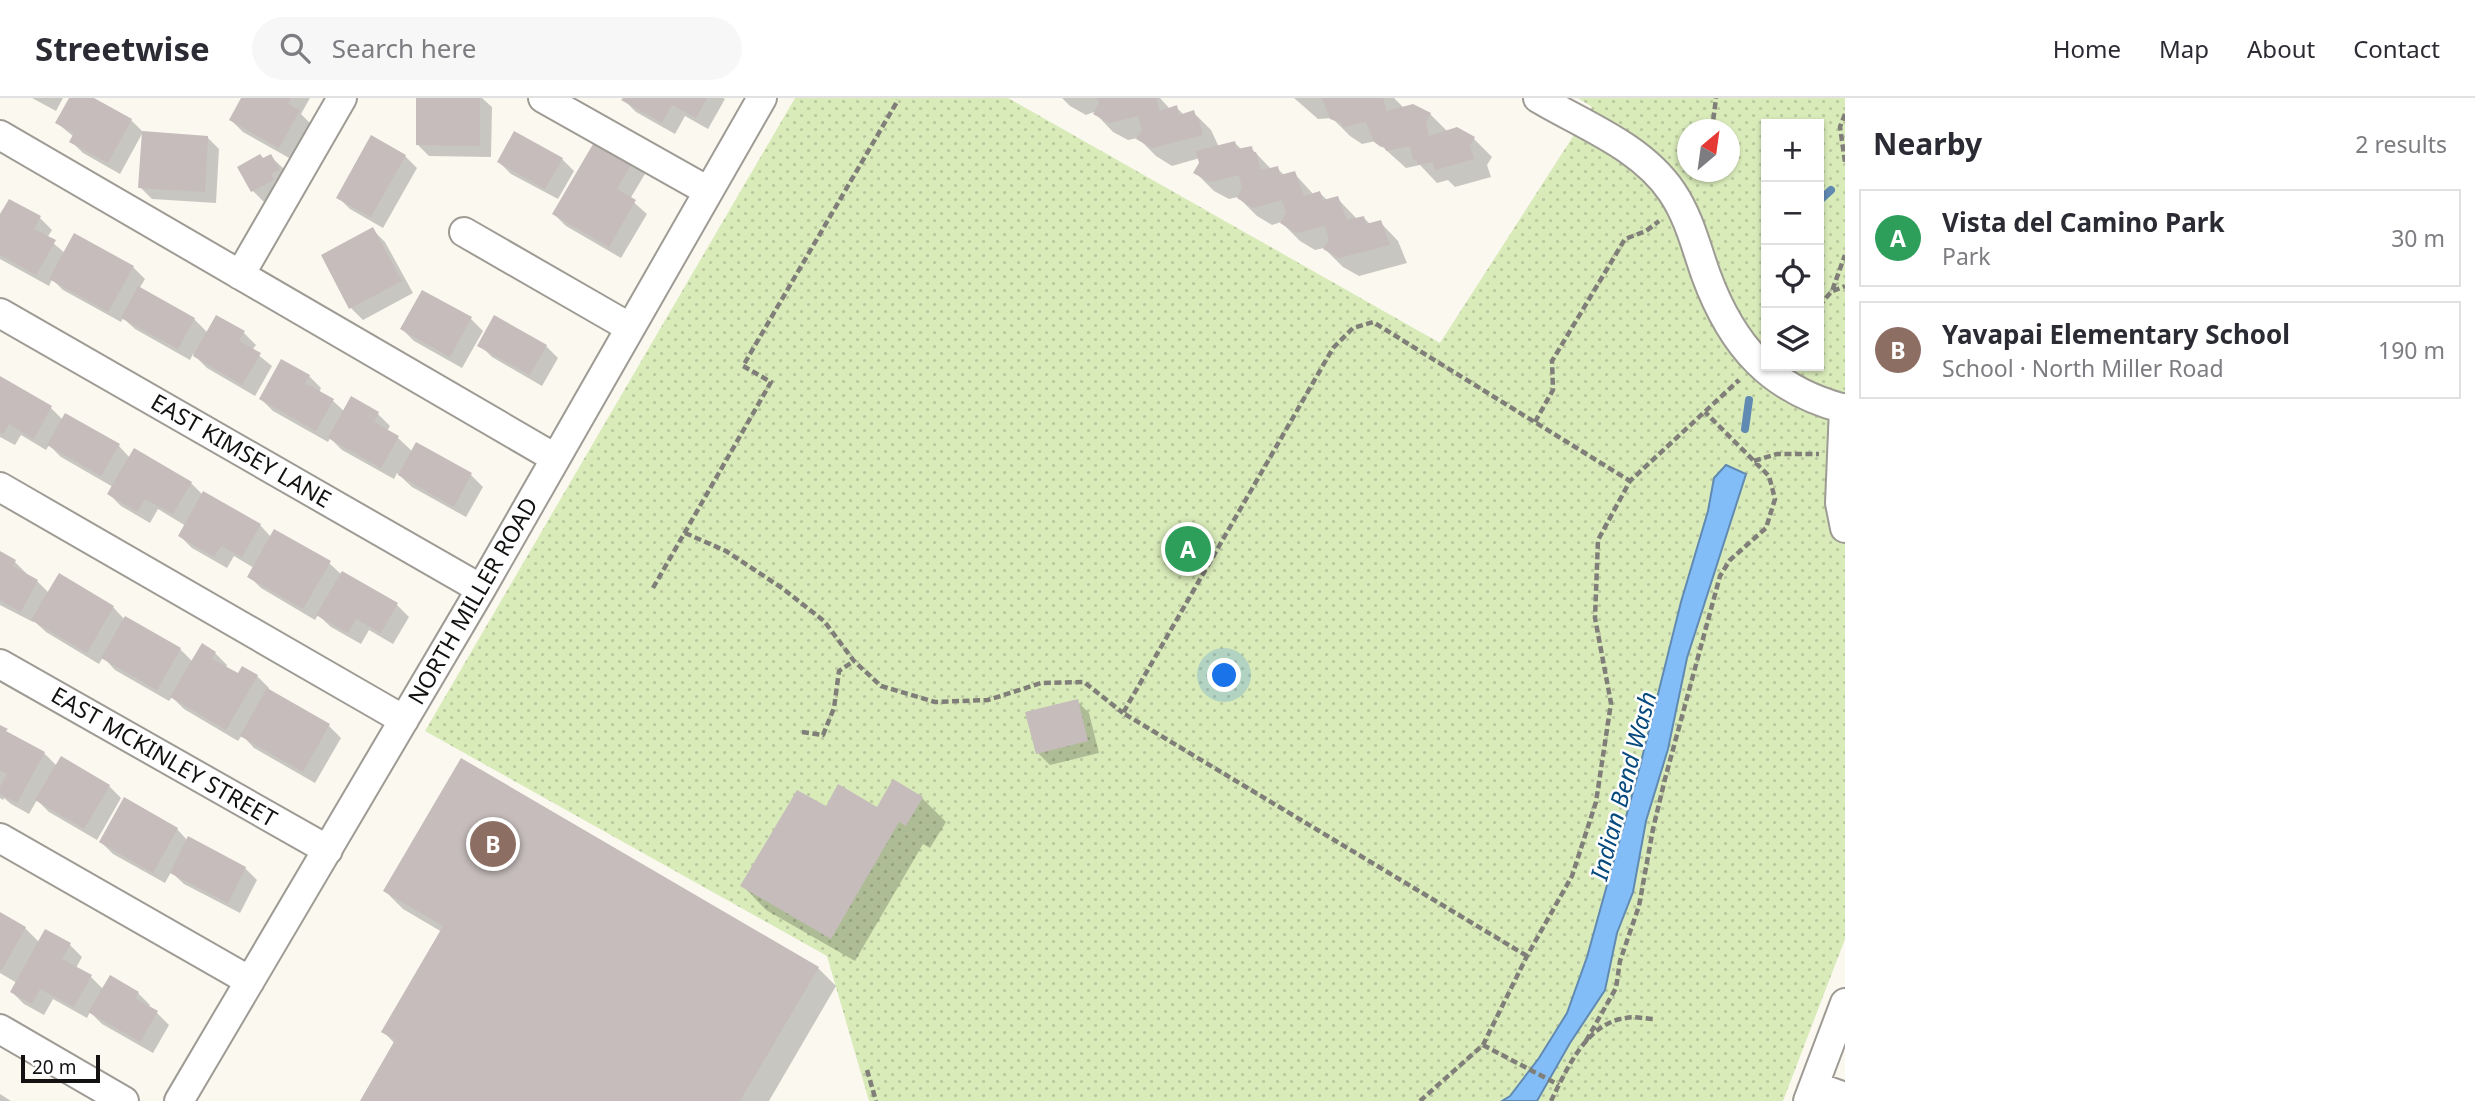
<!DOCTYPE html>
<html lang="en">
<head>
<meta charset="utf-8">
<style>
	body { margin:0; font-family:"Noto Sans",sans-serif; background:#f7f7f7; color:#2b2b33 }
	.controls { position:absolute; right:21px; top:21px; display:grid; overflow:hidden; border-radius:0px; box-shadow:0 2px 5px #0004 }
	.controls button { width:63px; height:63px; display:grid; place-items:center; padding:0; border:0; border-bottom:2px solid #e1e1e2; background:#fff; color:#2b2b33; font:35px sans-serif }
	.compass { position:absolute; left:1677px; top:21px; width:63px; height:63px; border-radius:50%; background:#fff; box-shadow:0 2px 5px #0004; rotate:29deg }
	.scale { position:absolute; left:21px; bottom:18px; width:79px; box-sizing:border-box; padding-left:7px; border:4px solid #131210; border-top:0; font-size:19px; line-height:24px; white-space:nowrap; color:#131210; -webkit-text-stroke:5px #fff; paint-order:stroke }
	.you { position:absolute; left:1225px; top:578px; width:24px; height:24px; margin:-18px; border:5px solid #fff; border-radius:50%; background:#1a73e8; box-shadow:0 0 0 10px #1a73e833 }
	.badge { display:grid; place-items:center; width:46px; height:46px; border-radius:50%; background:#3e8225; color:#fff; font-size:23px; font-weight:700 }
	.pin { position:absolute; translate:-50% -50%; border:4px solid #fff; box-shadow:0 2px 7px #0006 }
	.list { margin:0; padding:0; list-style:none }
	h2 { display:flex; justify-content:space-between; align-items:center; height:91px; margin:0; padding:0 28px; font-size:30px }
	h2 small { font-size:23px; font-weight:400; color:#7c7c81 }
	.list li { display:grid; grid-template-columns:46px 1fr auto; gap:21px; align-items:center; box-sizing:border-box; height:98px; margin:0 14px 14px; padding:0 14px; border:2px solid #e1e1e2; border-radius:0px }
	.list b { display:block; font-size:26px; white-space:nowrap }
	.list p { margin:0; font-size:23px; white-space:nowrap; color:#7c7c81 }
	.list em { font-size:23px; font-style:normal; color:#7c7c81 }
	.icon { flex:none; width:38px; height:38px; fill:none; stroke:currentColor; stroke-width:2; stroke-linecap:round; stroke-linejoin:round }
	.map { position:relative; flex:none; width:1845px; height:1003px; overflow:hidden }
	header { display:flex; align-items:center; gap:42px; box-sizing:border-box; height:98px; padding:0 35px; background:#fff; border-bottom:2px solid #e1e1e2 }
	header strong { font-size:33px }
	nav { display:flex; gap:38px; margin-inline-start:auto; font-size:24px }
	.search { width:490px; height:63px; background:#f7f7f7; display:flex; align-items:center; gap:18px; box-sizing:border-box; padding:0 24px; border-radius:38px; color:#7c7c81; font-size:26px }
	main { display:flex }
	aside { flex:1; background:#fff }
	.map>svg:first-child { display:block }
	.park { fill:url(#park-dots); fill-rule:evenodd }
	.water { fill:#83bdf7; stroke:#618ab2; stroke-width:2 }
	.shadow { fill:#0003 }
	.lines { fill:none; stroke-linecap:round; stroke-linejoin:round }
	.stream { stroke:#618ab2; stroke-width:8 }
	.building { fill:#c5bcbb }
	.minor-casing { stroke:#9e9b94; stroke-width:32 }
	.path { stroke:#807e79; stroke-width:4.5; stroke-dasharray:7 3.5; stroke-linecap:butt }
	.minor { stroke:#fff; stroke-width:28 }
	.labels { text-anchor:middle; stroke-width:5; stroke-linejoin:round; paint-order:stroke }
	.street-label { font-size:23px; fill:#131210; stroke:#fff }
	.water-label { font-size:24px; font-style:italic; fill:#06497d; stroke:#fff }
</style>
</head>
<body>
<header>
<strong>Streetwise</strong>
<div class="search"><svg class="icon" aria-label="search" viewBox="0 0 24 24"><circle cx="10" cy="10" r="6"/><path d="M15 15l6 6"/></svg>Search here</div>
<nav><a>Home</a><a>Map</a><a>About</a><a>Contact</a></nav>
</header>
<main>
<div class="map">
<svg width="1845" height="1003" viewBox="0 0 1845 1003">
	<defs>
		<pattern id="park-dots" width="8" height="8" patternUnits="userSpaceOnUse" patternTransform="scale(1.75)"><rect width="8" height="8" fill="#d9ebb9"/><path d="M2 2h.1M6 6h.1" fill="none" stroke="#b9c89e" stroke-width="1.8" stroke-linecap="round"/></pattern>
	</defs>
	<rect width="100%" height="100%" fill="#fbf8f0"/>
	<path class="park" d="M795,0H1008L1440,245L1592,9L1578,0H1845V841L1783,1003H869L827,858L425,633ZM1766,26H1819V268H1766ZM1688,32H1730V74H1688Z"/>
	<path class="water" d="M1726,367L1746,376L1687,560L1668,651L1646,723L1633,794L1617,835L1605,892L1570,945L1537,1003H1502L1510,998L1539,960L1567,915L1587,859L1639,672L1681,504L1708,413L1714,380Z"/>
	<path class="shadow" d="M32,0H63L56,13Z
		M71,0H90L131,22L143,34L120,76L83,55L71,43L74,39L57,25Z
		M243,0H310L301,16L311,26L291,61L243,34L231,22Z
		M418,0H482L492,9L491,59L429,58L417,46Z
		M625,0H723L725,1L708,31L685,18L675,36L636,14L624,2Z
		M1062,0H1160L1170,11L1176,9L1184,17L1193,14L1211,32L1219,49L1235,45L1242,52L1251,50L1270,70H1277L1285,78L1294,75L1314,97L1320,95L1327,102L1337,100L1357,121L1363,119L1371,127L1380,124L1398,143L1407,165L1359,178L1343,169L1324,150L1315,152L1300,143L1281,124L1272,127L1257,118L1238,99L1229,101L1214,93L1196,75L1201,66L1200,60L1172,68L1156,58L1138,40L1128,42L1113,34L1094,14L1086,17L1070,8Z
		M1294,0H1394L1404,10L1430,16L1448,34L1474,41L1492,59L1487,67L1491,79L1455,89L1448,82L1437,85L1420,67L1406,70L1376,43L1362,46L1350,38L1332,20L1318,21Z
		M207,39L219,51L216,105L152,101L140,89Z
		M270,58L283,70L291,84L285,94L265,105L253,93L263,62Z
		M405,58L417,70L383,130L350,111L338,99Z
		M562,61L574,73L558,101L511,76L499,64Z
		M633,64L645,76L630,101L647,116L621,160L566,128L554,116Z
		M0,120H40L52,132L47,140L65,155L133,169L145,181L139,191L194,221L208,235H244L256,247L252,252L272,268L255,298L207,270L193,256L190,262L135,231L123,220L121,224L63,192L52,181L49,188L0,161Z
		M373,132L385,144L413,195L363,222L351,210Z
		M471,221L483,233L462,270L414,243L402,231Z
		M480,247L546,248L558,260L542,288L492,259Z
		M309,278L321,290L319,295L332,302L345,314L352,301L378,316L390,328L387,333L398,340L413,354L417,347L471,377L483,389L466,419L412,389L397,375L394,381L342,352L330,340L328,344L273,313L261,301Z
		M0,280L51,310L63,322L119,348L130,360L191,385L203,397L260,427L271,439L329,465L342,477L397,507L409,519L393,546L369,532L361,546L331,529L318,517L315,522L261,490L249,478L254,470L234,458L227,470L192,450L180,438L186,428L158,411L150,425L121,408L109,396L113,389L61,359L49,347L46,352L21,337L15,347L0,339Z
		M0,455L15,464L27,476L26,477L37,483L49,495L113,509L125,522L180,551L193,564L215,555L227,567L226,570L238,577L257,578L269,590L268,592L329,628L341,640L315,685L254,650L242,637L238,643L184,611L172,599L169,603L115,572L103,559L99,566L46,534L34,523L33,524L0,507Z
		M1077,603L1089,615L1099,655L1050,667L1038,655Z
		M0,629L13,639L44,655L57,668L109,688L121,700L97,742L49,714L37,702L29,716L11,706L4,700L3,702L0,700Z
		M922,700L946,724L930,750L923,746L855,863L766,812L743,788L826,710L877,711Z
		M177,731L188,743L245,770L257,782L240,815L184,786L171,774L165,785L113,756L101,744Z
		M385,793L818,870L836,888L769,1003H362L395,946L383,933L442,834L403,811Z
		M0,816L25,830L39,844L45,833L70,847L82,859L76,870L91,879L103,891L138,895L150,907L148,910L157,915L169,927L153,955L102,926L90,914L87,920L53,901L44,917L24,906L12,894L17,885L0,875Z
		M0,996L11,1003H0Z"/>
	<g class="lines">
		<path class="stream" d="M1819,103L1831,92
			M1766,231V229
			M1745,331L1749,302"/>
	</g>
	<path class="building" d="M69,0H94L132,21L108,65L69,44L74,35L55,25Z
		M241,0H291L288,6L300,12L279,50L229,22Z
		M416,0H480V48L416,47Z
		M623,0H707L696,20L672,7L662,25L621,2Z
		M1097,0H1156L1160,13L1177,7L1179,17L1194,12L1196,19H1198L1203,37L1152,50L1136,41L1142,32L1138,18L1109,25L1093,16L1099,5Z
		M1322,0H1383L1387,13L1413,6L1431,15L1426,24L1429,38L1457,29L1475,39L1470,48L1474,61L1435,72L1433,64L1418,67L1416,61L1413,62L1410,48L1386,53L1385,48L1381,49L1374,44L1366,24L1343,29L1341,25L1330,21Z
		M142,33L208,38L205,94L138,90Z
		M514,33L563,60L545,91L497,64Z
		M371,37L406,57L371,119L336,100Z
		M596,41L634,62L617,91L636,102L609,149L552,116Z
		M1235,43L1237,51L1252,48L1253,54H1256L1261,72L1278,68L1280,77L1295,73L1304,98L1320,93L1323,102L1338,98L1347,122L1364,118L1366,126L1381,122L1390,147L1339,160L1323,151L1329,142L1325,128L1296,135L1280,125L1286,115L1282,102L1253,110L1237,100L1242,90L1239,77L1210,84L1193,75L1199,65L1196,53Z
		M260,56L263,60L271,56L280,72L271,76L274,82L251,94L237,69Z
		M9,101L41,118L34,131L56,142L36,177L0,157V116Z
		M373,129L402,183L349,211L321,157Z
		M74,135L134,168L108,214L49,181Z
		M138,188L195,220L178,251L121,220Z
		M422,192L472,219L450,259L400,231Z
		M216,217L245,233L239,243L261,255L242,287L193,258Z
		M494,217L547,247L530,277L477,248Z
		M281,261L310,277L305,285L334,301L316,333L259,301Z
		M0,278L52,308L34,341L9,326L3,336L0,335Z
		M351,298L379,314L374,324L399,338L381,370L328,340Z
		M65,315L120,346L101,378L47,347Z
		M416,344L472,375L454,409L398,377Z
		M134,350L192,384L173,416L145,401L137,414L107,396Z
		M203,393L261,426L242,459L221,448L214,459L178,438Z
		M274,431L331,463L303,511L247,479Z
		M0,453L16,462L13,468L38,482L21,514L0,502Z
		M342,473L398,505L381,535L356,521L348,535L316,517Z
		M59,475L114,508L87,555L31,522Z
		M125,518L181,550L157,592L101,560Z
		M202,545L216,554L212,561L238,575L242,568L258,577L226,632L170,599Z
		M267,590L330,626L303,674L240,638Z
		M1078,601L1088,643L1036,656L1025,614Z
		M0,627L8,631L6,633L45,654L17,705L0,696V689L7,676L0,672Z
		M61,658L110,687L84,731L35,702Z
		M461,660L819,869L740,1003H360L395,942L381,934L443,828L383,793Z
		M893,681L923,699L906,728L899,724L831,841L740,788L797,692L826,708L838,686L877,709Z
		M124,699L178,730L153,775L99,744Z
		M188,738L246,769L228,805L170,775Z
		M0,814L26,829L2,872L0,871Z
		M45,831L71,845L62,861L92,877L74,909L40,891L32,906L10,894Z
		M110,877L139,894L135,900L158,913L140,944L88,914Z"/>
	<g class="lines">
		<defs>
			<path id="minor" d="M543,0L708,93
				M1538,0C1583,27 1641,48 1672,94C1689,119 1696,149 1706,177C1732,248 1771,292 1845,311
				M0,37L555,360
				M464,134L629,229
				M240,177L342,0
				M0,215L481,491
				M1844,310L1840,405L1845,430
				M0,389L404,622
				M0,566L328,752
				M0,740L250,883
				M0,931L124,1003
				M1814,988L1845,999
				M179,1003L481,491L762,0
				M1808,1003L1845,905"/>
		</defs>
		<use href="#minor" class="minor-casing"/>
		<path class="path" d="M1845,16L1840,29L1845,64
			M1712,32L1716,0
			M1765,190H1766
			M1833,193L1845,188
			M1819,208L1832,193L1845,157
			M1535,324L1553,292L1552,263L1625,141L1646,133L1659,123
			M1754,363L1777,356H1819
			M685,435L726,453L782,490L824,523L854,563L881,588L935,604L988,602L1041,585L1084,584L1123,615
			M653,490L771,284L743,268L898,2
			M802,634L823,637L834,610L839,573L854,563
			M1527,858L1123,615L1333,250L1353,230L1373,224L1630,383
			M1586,943L1616,890L1620,863L1639,808L1653,731L1665,681L1720,478L1730,462L1766,430L1775,401L1769,378L1705,314
			M1483,947L1559,987
			M867,972L876,1003
			M1420,1003L1483,947L1527,858L1572,778L1596,704L1611,605L1595,520L1598,442L1630,383L1739,282
			M1551,1003C1567,971 1586,925 1626,920C1635,918 1646,921 1654,921"/>
		<use href="#minor" class="minor"/>
	</g>
	<g class="labels">
		<g class="street-label">
			<text transform="translate(241 353) rotate(30)" y="8">EAST KIMSEY LANE</text>
			<text transform="translate(473 503) rotate(-60)" y="8">NORTH MILLER ROAD</text>
			<text transform="translate(164 659) rotate(30)" y="8">EAST MCKINLEY STREET</text>
		</g>
		<g class="water-label">
			<text transform="translate(1624 688) rotate(-75)" y="8">Indian Bend Wash</text>
		</g>
	</g>
</svg>
<div class="controls">
<button>+</button>
<button>−</button>
<button><svg class="icon" aria-label="locate" viewBox="0 0 24 24"><circle cx="12" cy="12" r="6"/><path d="M12 2v4M12 18v4M2 12h4M18 12h4"/></svg></button>
<button><svg class="icon" aria-label="layers" viewBox="0 0 24 24"><path d="M12 4l9 5-9 5-9-5zM3 14l9 5 9-5"/></svg></button>
</div>
<svg class="compass" viewBox="-18 -18 36 36"><path d="M0-13l5 13h-10z" fill="#e53935"/><path d="M0 13l5-13h-10z" fill="#7c7c81"/></svg>
<div class="scale">20 m</div>
<div class="you"></div>
<div class="pin badge" style="left:1188px;top:451px;background:#2e9e5b">A</div>
<div class="pin badge" style="left:493px;top:746px;background:#8d6e63">B</div>
</div>
<aside>
<h2>Nearby<small>2 results</small></h2>
<ul class="list">
<li><span class="badge" style="background:#2e9e5b">A</span><div><b>Vista del Camino Park</b><p>Park</p></div><em>30 m</em></li>
<li><span class="badge" style="background:#8d6e63">B</span><div><b>Yavapai Elementary School</b><p>School · North Miller Road</p></div><em>190 m</em></li>
</ul>
</aside>
</main>
</body>
</html>
